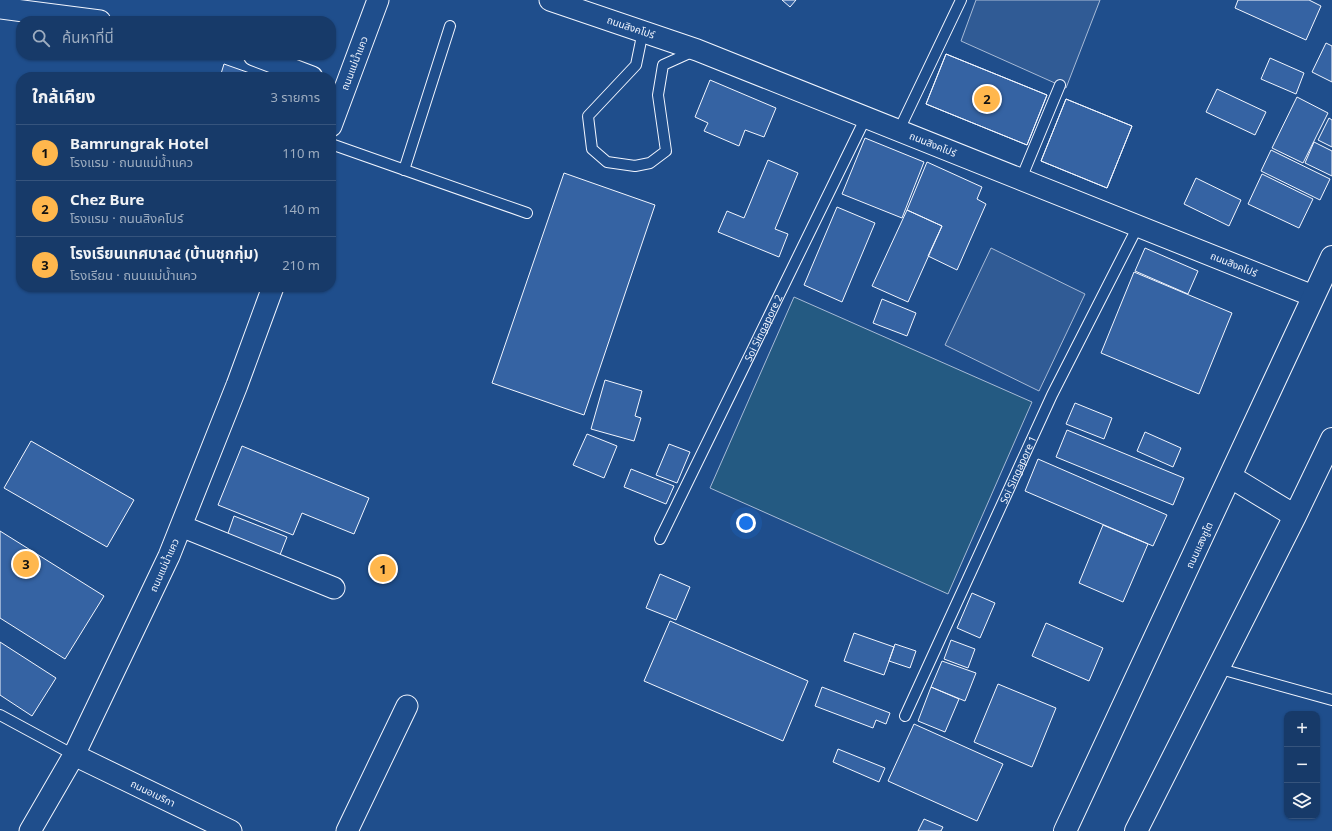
<!DOCTYPE html>
<html lang="th">
<head>
<meta charset="utf-8">
<style>
	body { margin:0; font-family:"Noto Sans","Noto Sans Thai",sans-serif; background:#244571; color:#f1f3f6 }
	.controls { position:absolute; right:12px; bottom:12px; display:grid; overflow:hidden; border-radius:8px; box-shadow:0 1px 3px #0004 }
	.controls button { width:36px; height:36px; display:grid; place-items:center; padding:0; border:0; border-bottom:1px solid #36547d; background:#173a69; color:#f1f3f6; font:20px sans-serif }
	.you { position:absolute; left:746px; top:523px; width:14px; height:14px; margin:-10px; border:3px solid #fff; border-radius:50%; background:#1a73e8; box-shadow:0 0 0 6px #1a73e833 }
	.badge { display:grid; place-items:center; width:26px; height:26px; border-radius:50%; background:#ffb74d; color:#111; font-size:13px; font-weight:700 }
	.pin { position:absolute; translate:-50% -50%; border:2px solid #fff; box-shadow:0 1px 4px #0006 }
	.list { margin:0; padding:0; list-style:none }
	h2 { display:flex; justify-content:space-between; align-items:center; height:52px; margin:0; padding:0 16px; font-size:17px }
	h2 small { font-size:13px; font-weight:400; color:#9eadc0 }
	.list li { display:grid; grid-template-columns:26px 1fr auto; gap:12px; align-items:center; box-sizing:border-box; height:56px; padding:0 16px; border-top:1px solid #36547d }
	.list b { display:block; font-size:15px; white-space:nowrap }
	.list p { margin:0; font-size:13px; white-space:nowrap; color:#9eadc0 }
	.list em { font-size:13px; font-style:normal; color:#9eadc0 }
	.icon { flex:none; width:22px; height:22px; fill:none; stroke:currentColor; stroke-width:2; stroke-linecap:round; stroke-linejoin:round }
	.map { position:relative; flex:none; width:1332px; height:831px; overflow:hidden }
	.search { position:absolute; background:#173a69; box-shadow:0 1px 3px #0004; left:16px; top:16px; width:320px; height:44px; display:flex; align-items:center; gap:10px; box-sizing:border-box; padding:0 14px; border-radius:16px; color:#9eadc0; font-size:15px }
	.panel { position:absolute; background:#173a69; box-shadow:0 1px 3px #0004; left:16px; top:72px; width:320px; height:220px; border-radius:16px }
	.map>svg:first-child { display:block }
	.green { fill:#245a82; stroke:#a8bbd7 }
	.parking { fill:#305b95; stroke:#a8bbd7 }
	.building { fill:#3563a3; stroke:#f2f6ff }
	.lines { fill:none; stroke-linecap:round; stroke-linejoin:round }
	.lane-casing { stroke:#f2f6ff; stroke-width:12 }
	.street-casing { stroke:#f2f6ff; stroke-width:23 }
	.secondary-casing { stroke:#f2f6ff; stroke-width:24 }
	.lane { stroke:#1f4e8c; stroke-width:10 }
	.street { stroke:#1f4e8c; stroke-width:21 }
	.secondary { stroke:#1f4e8c; stroke-width:22 }
	.labels { text-anchor:middle; stroke-width:3; stroke-linejoin:round; paint-order:stroke }
	.street-label { font-size:10px; fill:#f2f6ff; stroke:#1f4e8c }
</style>
</head>
<body>
<div class="map">
<svg width="1332" height="831" viewBox="0 0 1332 831">
	<rect width="100%" height="100%" fill="#1f4e8c"/>
	<path class="green" d="M794,297L1032,402L948,594L710,488Z"/>
	<path class="parking" d="M976,0H1100L1066,88L961,41Z
		M991,248L1085,294L1039,391L945,345Z"/>
	<path class="building" d="M782,0H796L790,7Z
		M1238,0H1309L1321,6L1306,40L1235,8Z
		M1326,43L1332,46V82L1312,72Z
		M946,54L1047,95L1027,145L926,104Z
		M946,54L1047,95L1027,145L926,104Z
		M1270,58L1304,73L1296,94L1261,79Z
		M224,64L261,77H220Z
		M710,80L776,108L764,137L745,130L739,146L704,131L708,123L695,117Z
		M1217,89L1266,112L1255,135L1206,112Z
		M1297,97L1328,113L1303,163L1272,148Z
		M1066,99L1132,126L1107,188L1041,161Z
		M1066,99L1132,126L1107,188L1041,161Z
		M1329,118L1332,120V147L1318,140Z
		M865,138L924,162L902,218L842,194Z
		M1314,142L1332,151V176L1305,163Z
		M1271,150L1330,179L1320,200L1261,171Z
		M768,160L798,173L775,229L788,234L779,257L718,232L727,211L744,218Z
		M927,162L982,187L977,199L986,204L957,270L928,256L942,226L907,210Z
		M564,173L655,205L584,415L492,383Z
		M1262,174L1313,199L1299,228L1248,204Z
		M1196,178L1241,200L1229,226L1184,204Z
		M837,207L875,223L842,302L804,285Z
		M907,210L942,226L908,302L872,286Z
		M1145,248L1198,271L1188,294L1135,271Z
		M1134,272L1232,313L1199,394L1101,353Z
		M882,299L916,313L907,336L873,323Z
		M605,380L642,391L635,416L641,418L634,441L591,429Z
		M1075,403L1112,418L1104,439L1066,424Z
		M1067,430L1184,478L1173,505L1056,457Z
		M1145,432L1181,448L1173,467L1137,451Z
		M587,434L617,446L604,478L573,465Z
		M31,441L134,500L107,547L4,488Z
		M669,444L690,452L677,483L656,475Z
		M242,446L369,498L354,534L302,513L293,535L218,505Z
		M1038,459L1167,515L1153,546L1025,491Z
		M631,469L674,486L666,504L624,487Z
		M234,516L287,537L278,560L226,539Z
		M1103,525L1148,544L1123,602L1079,583Z
		M0,531L104,596L65,659L0,618Z
		M660,574L690,587L676,620L646,608Z
		M972,593L995,603L980,638L957,628Z
		M670,621L808,681L783,741L644,681Z
		M1046,623L1103,648L1089,681L1032,656Z
		M854,633L894,647L884,675L844,661Z
		M951,640L975,649L968,668L944,659Z
		M0,642L56,678L32,716L0,695Z
		M895,644L916,651L910,668L889,661Z
		M942,661L976,673L965,701L931,687Z
		M998,684L1056,708L1032,767L974,742Z
		M822,687L890,713L886,724L876,720L873,728L815,706Z
		M931,687L959,699L945,732L918,721Z
		M914,724L1003,764L977,821L888,781Z
		M838,749L885,768L879,782L833,762Z
		M924,819L943,827L941,831H918Z"/>
	<g class="lines">
		<defs>
			<g id="lane">
				<path d="M643,31L636,65L588,116L592,149L607,162L635,166L650,163L666,151L658,95L663,65L694,51"/>
				<path d="M899,130L961,0"/>
				<path d="M331,144L527,213"/>
				<path d="M404,170L450,26"/>
				<path d="M1021,179L1060,85"/>
				<path id="s1" d="M660,539L866,117"/>
				<path d="M1217,668L1332,700"/>
				<path d="M0,715L74,755"/>
				<path id="s2" d="M905,716L1052,395L1138,226"/>
			</g>
			<path id="street" d="M550,0L697,50L1313,296
				M0,8L100,21
				M254,55L312,77
				M331,126L378,0
				M181,526L334,588
				M74,755L231,831
				M30,831L74,755L169,556L237,385L273,287
				M347,831L407,706"/>
			<path id="secondary" d="M1231,477L1295,516
				M1065,831L1332,257
				M1136,831L1295,516L1332,439"/>
		</defs>
		<use href="#lane" class="lane-casing"/>
		<use href="#street" class="street-casing"/>
		<use href="#secondary" class="secondary-casing"/>
		<use href="#lane" class="lane"/>
		<use href="#street" class="street"/>
		<use href="#secondary" class="secondary"/>
	</g>
	<g class="labels">
		<g class="street-label">
			<text transform="translate(631 27) rotate(19)" y="4">ถนนสิงคโปร์</text>
			<text transform="translate(354 63) rotate(-69)" y="4">ถนนแม่น้ำแคว</text>
			<text transform="translate(933 144) rotate(22)" y="4">ถนนสิงคโปร์</text>
			<text transform="translate(1234 264) rotate(22)" y="4">ถนนสิงคโปร์</text>
			<text dy="4" stroke="none"><textPath href="#s1" startOffset="235">Soi Singapore 2</textPath></text>
			<text dy="4" stroke="none"><textPath href="#s2" startOffset="271">Soi Singapore 1</textPath></text>
			<text transform="translate(1199 545) rotate(-65)" y="4">ถนนแสงชูโต</text>
			<text transform="translate(164 565) rotate(-66)" y="4">ถนนแม่น้ำแคว</text>
			<text transform="translate(153 793) rotate(26)" y="4">ถนนอเมริกา</text>
		</g>
	</g>
</svg>
<div class="controls">
<button>+</button>
<button>−</button>
<button><svg class="icon" aria-label="layers" viewBox="0 0 24 24"><path d="M12 4l9 5-9 5-9-5zM3 14l9 5 9-5"/></svg></button>
</div>
<div class="you"></div>
<div class="pin badge" style="left:383px;top:569px">1</div>
<div class="pin badge" style="left:987px;top:99px">2</div>
<div class="pin badge" style="left:26px;top:564px">3</div>
<div class="search"><svg class="icon" aria-label="search" viewBox="0 0 24 24"><circle cx="10" cy="10" r="6"/><path d="M15 15l6 6"/></svg>ค้นหาที่นี่</div>
<section class="panel">
<h2>ใกล้เคียง<small>3 รายการ</small></h2>
<ul class="list">
<li><span class="badge">1</span><div><b>Bamrungrak Hotel</b><p>โรงแรม · ถนนแม่น้ำแคว</p></div><em>110 m</em></li>
<li><span class="badge">2</span><div><b>Chez Bure</b><p>โรงแรม · ถนนสิงคโปร์</p></div><em>140 m</em></li>
<li><span class="badge">3</span><div><b>โรงเรียนเทศบาล๔ (บ้านชุกกุ่ม)</b><p>โรงเรียน · ถนนแม่น้ำแคว</p></div><em>210 m</em></li>
</ul>
</section>
</div>
</body>
</html>
